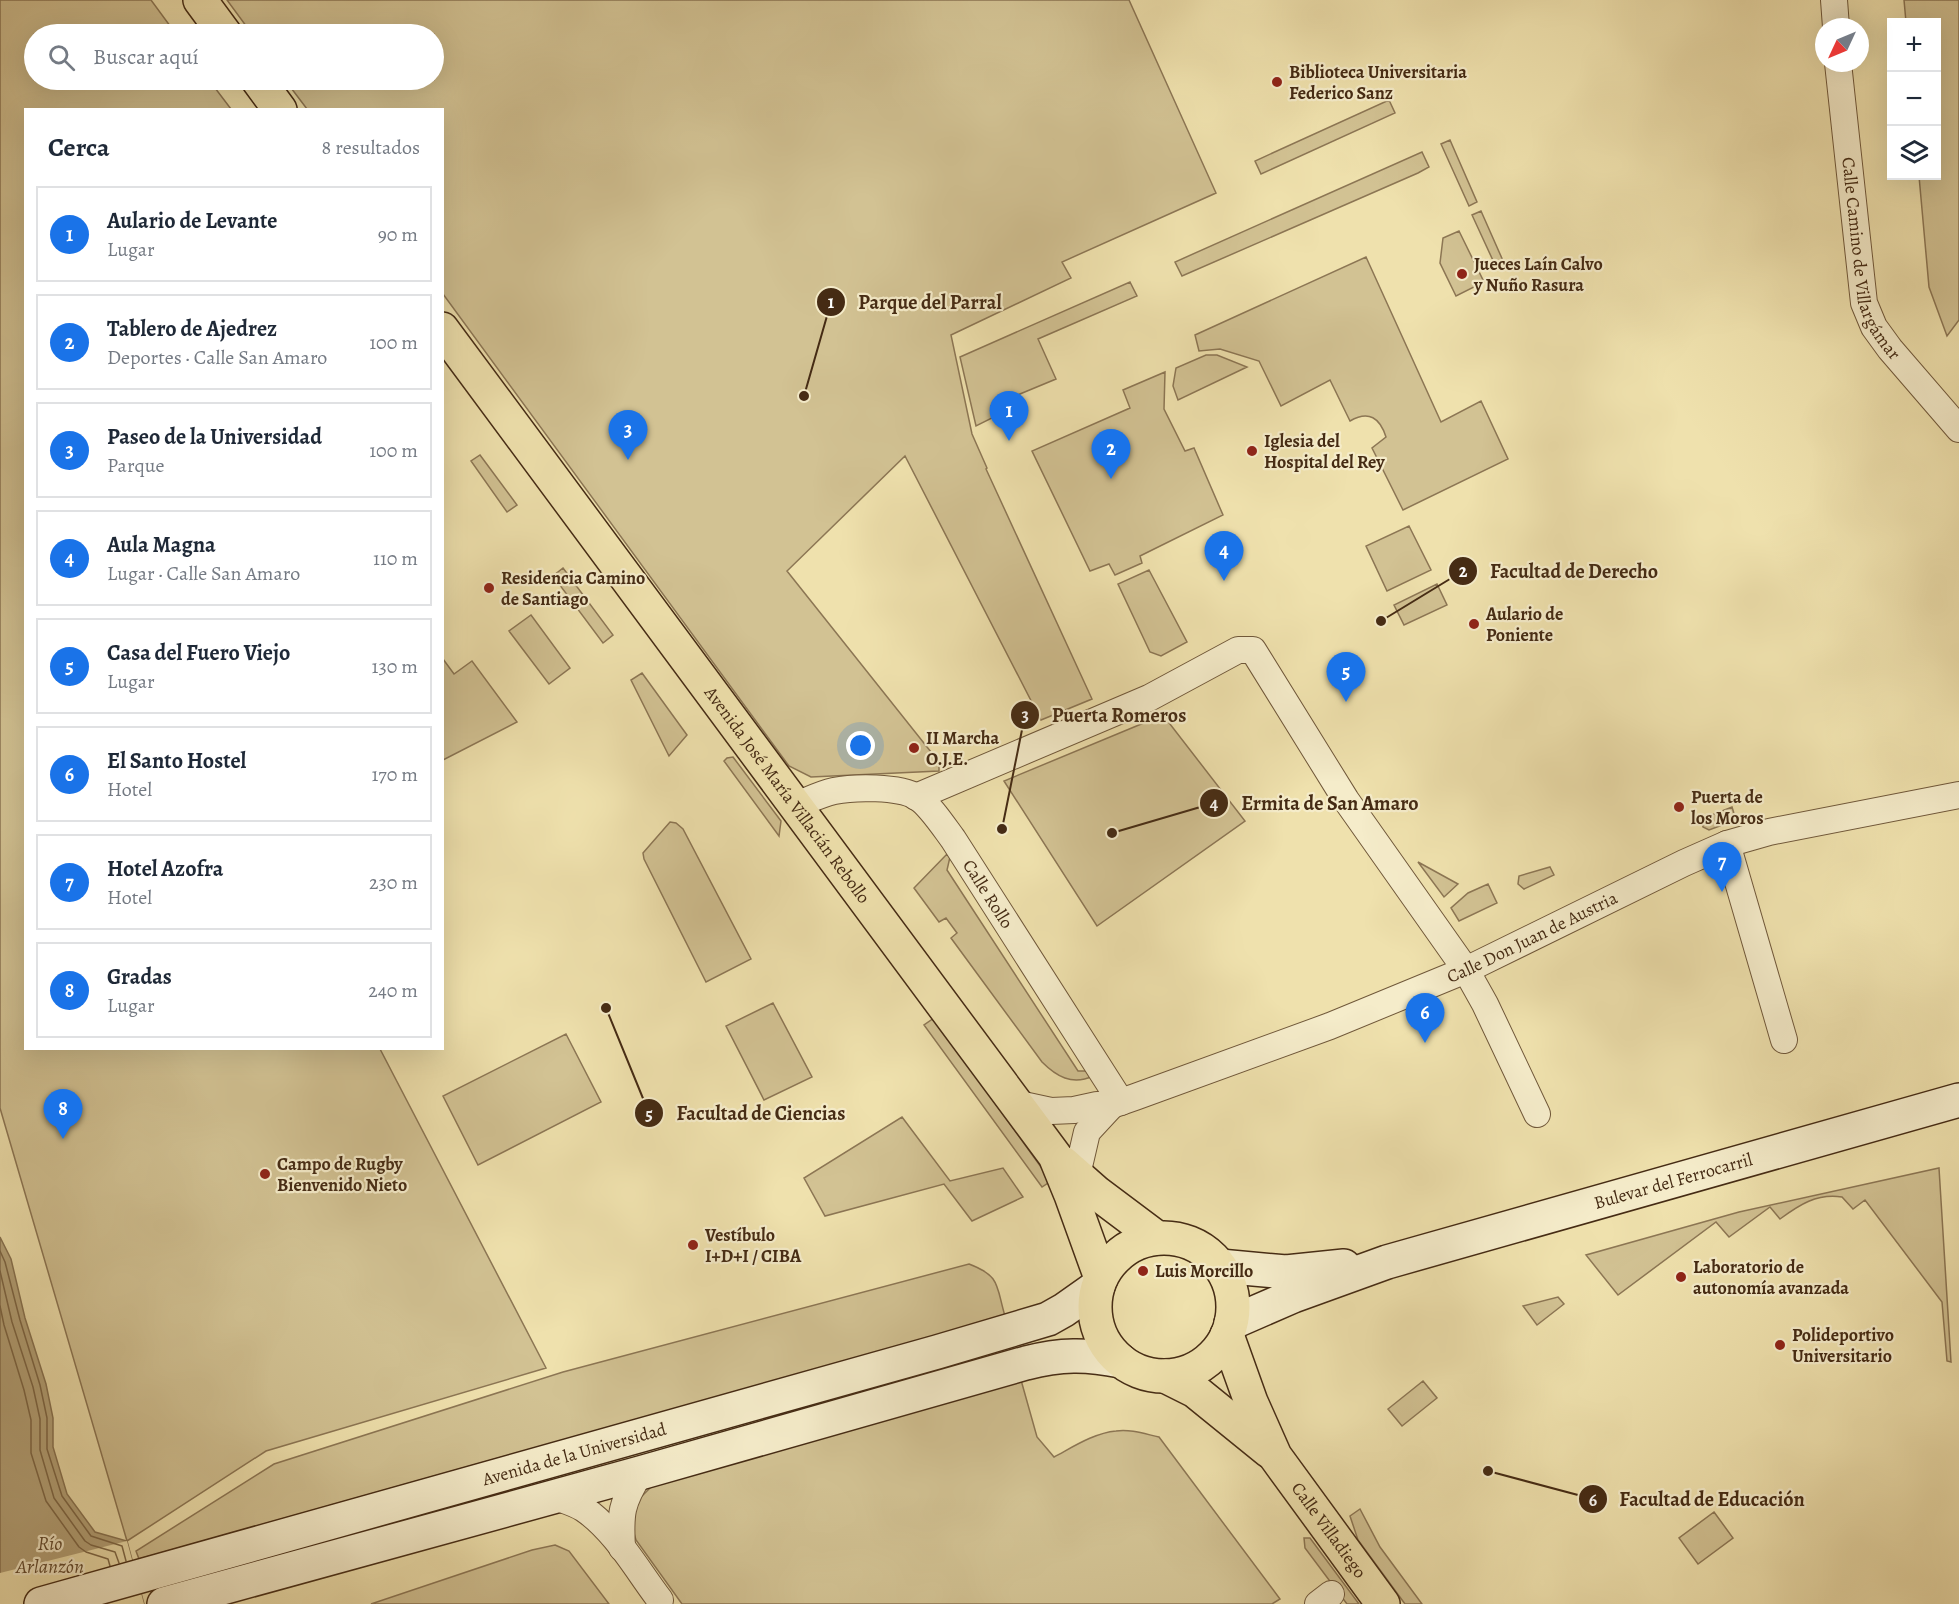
<!DOCTYPE html>
<html lang="es">
<head>
<meta charset="utf-8">
<style>
	body { margin:0; font-family:Alegreya,serif; background:#f2f2f3; color:#1f2937 }
	.controls { position:absolute; right:18px; top:18px; display:grid; overflow:hidden; border-radius:0px; box-shadow:0 6px 24px #0002 }
	.controls button { width:54px; height:54px; display:grid; place-items:center; padding:0; border:0; border-bottom:2px solid #e0e1e3; background:#fff; color:#1f2937; font:30px sans-serif }
	.compass { position:absolute; left:1815px; top:18px; width:54px; height:54px; border-radius:50%; background:#fff; box-shadow:0 6px 24px #0002; rotate:226deg }
	.you { position:absolute; left:861px; top:746px; width:21px; height:21px; margin:-15px; border:4px solid #fff; border-radius:50%; background:#1a73e8; box-shadow:0 0 0 9px #1a73e833 }
	.badge { display:grid; place-items:center; width:39px; height:39px; border-radius:50%; background:#1a73e8; color:#fff; font-size:20px; font-weight:700 }
	.pin { position:absolute; translate:-50% -50px; filter:drop-shadow(0 2px 3px #0008) }
	.pin::after { content:''; position:absolute; top:32px; width:21px; height:18px; background:inherit; clip-path:polygon(0 0,100% 0,50% 100%) }
	.list { margin:0; padding:0; list-style:none }
	h2 { display:flex; justify-content:space-between; align-items:center; height:78px; margin:0; padding:0 24px; font-size:26px }
	h2 small { font-size:20px; font-weight:400; color:#747a83 }
	.list li { display:grid; grid-template-columns:39px 1fr auto; gap:18px; align-items:center; box-sizing:border-box; height:96px; margin:0 12px 12px; padding:0 12px; border:2px solid #e0e1e3; border-radius:0px }
	.list b { display:block; font-size:22px; white-space:nowrap }
	.list p { margin:0; font-size:20px; white-space:nowrap; color:#747a83 }
	.list em { font-size:20px; font-style:normal; color:#747a83 }
	.icon { flex:none; width:33px; height:33px; fill:none; stroke:currentColor; stroke-width:2; stroke-linecap:round; stroke-linejoin:round }
	.map { position:relative; flex:none; width:1959px; height:1604px; overflow:hidden }
	.search { position:absolute; background:#fff; box-shadow:0 6px 24px #0002; left:24px; top:24px; width:420px; height:66px; display:flex; align-items:center; gap:15px; box-sizing:border-box; padding:0 21px; border-radius:33px; color:#747a83; font-size:22px }
	.panel { position:absolute; background:#fff; box-shadow:0 6px 24px #0002; left:24px; top:108px; width:420px; height:942px; border-radius:0px }
	.map>svg:first-child { display:block }
	.green { fill:#d2c293; stroke:#8c7654; stroke-width:1.5 }
	.water { fill:#b5a379; stroke:#887351; stroke-width:1.5 }
	.pier { fill:#efe1ad }
	.lines { fill:none; stroke-linecap:round; stroke-linejoin:round }
	.shore { stroke:#7d6746; stroke-width:1.5 }
	.minor-casing { stroke:#70583a; stroke-width:28 }
	.secondary-casing { stroke:#452b14; stroke-width:36 }
	.trunk-casing { stroke:#452b14; stroke-width:36 }
	.minor { stroke:#f5ecca; stroke-width:26 }
	.secondary { stroke:#f5ecca; stroke-width:33 }
	.trunk { stroke:#efe1ad; stroke-width:33 }
	.poi-dot { fill:#8f2418; stroke:#f5ecca; stroke-width:2 }
	.labels { text-anchor:middle; stroke-width:4.5; stroke-linejoin:round; paint-order:stroke }
	.poi-label { font-size:18px; font-weight:bold; fill:#452b14; stroke:#f5ecca; text-anchor:start }
	.street-label { font-size:18px; fill:#452b14; stroke:#f5ecca }
	.water-label { font-size:20px; font-style:italic; fill:#61492d; stroke:#f5ecca }
	.leader { fill:none; stroke:#452b14; stroke-width:2 }
	.callout-dot { fill:#452b14; stroke:#f5ecca; stroke-width:2 }
	.mark-label { font-size:18px; text-anchor:middle; font-weight:bold; fill:#fff }
	.callout-label { font-size:20px; text-anchor:middle; font-weight:bold; fill:#452b14; stroke:#f5ecca; stroke-width:4.5; stroke-linejoin:round; paint-order:stroke }
</style>
</head>
<body>
<div class="map">
<svg width="1959" height="1604" viewBox="0 0 1959 1604">
	<rect width="100%" height="100%" fill="#efe1ad"/>
	<filter id="stains"><feTurbulence type="fractalNoise" baseFrequency=".00333" numOctaves="4"/><feColorMatrix values="0 0 0 0 .2 0 0 0 0 .09 0 0 0 0 .02 0 0 0 .5 -.17"/></filter>
	<radialGradient id="worn" r=".72"><stop offset=".6" stop-color="#630" stop-opacity="0"/><stop offset="1" stop-color="#630" stop-opacity=".3"/></radialGradient>
	<path class="green" d="M0,0H151L176,34H34V80H209L231,109L26,110V1048L380,1049L546,1368L266,1451L127,1541L0,1108Z
		M227,0H1129L1216,193L1062,262L1071,278L951,335L972,434L987,468L986,469L1092,699L1041,720L905,456L787,571L939,762V771L811,777L789,766L443,294L442,110L307,109L285,80H434V34H252Z
		M1904,0H1959V320L1947,336L1929,287L1919,176H1936V22H1906Z
		M1389,100L1395,113L1261,174L1255,161Z
		M1450,140L1477,202L1469,206L1441,144Z
		M1422,152L1429,167L1418,173L1182,276L1175,262Z
		M1481,211L1504,263L1496,267L1472,215Z
		M1459,231L1484,282L1456,296L1440,263L1443,238Z
		M1366,257L1441,422L1481,401L1508,459L1403,510L1372,448L1386,437C1380,418 1369,410 1350,421L1330,380L1281,406L1259,361L1220,349L1199,351L1195,335Z
		M1130,282L1137,296L1038,339L1056,379L991,406L996,416L976,426L960,357Z
		M1206,355H1217L1247,367L1178,400L1173,386L1176,368Z
		M1165,372L1164,409L1185,451L1194,448L1223,515L1140,556L1142,563L1115,575L1109,564L1090,571L1032,451L1130,408L1123,390Z
		M480,455L517,505L507,512L471,461Z
		M1409,526L1431,570L1387,591L1366,546Z
		M563,568L613,635L603,643L553,576Z
		M1149,570L1187,642L1161,656L1150,652L1118,584Z
		M1437,584L1447,605L1404,625L1394,605Z
		M531,615L570,668L549,684L509,631Z
		M443,659L454,674L472,661L517,722L443,760Z
		M642,673L687,735L669,756L631,680Z
		M1163,715L1245,821L1097,926L1004,781Z
		M733,757L781,821L779,836L724,761L727,758Z
		M1732,807L1736,820L1709,830L1703,827L1702,821L1707,817Z
		M670,822L676,823L683,829L751,959L706,982L644,859L643,853Z
		M947,854L950,857L947,870L1078,1071H1090L1093,1076C1072,1086 1056,1076 1042,1062L951,938L957,933L946,918L939,922L914,888Z
		M1418,862L1458,884L1444,897Z
		M1550,867L1554,875L1524,889L1518,884L1519,876Z
		M1488,884L1497,903L1459,921L1451,908L1468,893Z
		M773,1003L812,1077L764,1100L726,1026Z
		M934,1018L1051,1181L1042,1187L924,1025Z
		M566,1034L601,1102L478,1165L443,1096Z
		M902,1117L950,1181L1003,1168L1023,1197L972,1221L944,1184L825,1216L804,1178Z
		M1939,1168L1951,1362L1947,1361L1942,1302L1865,1200L1853,1209L1842,1197C1817,1193 1799,1205 1780,1219L1770,1207L1729,1237L1716,1222L1618,1295L1586,1255L1739,1212Z
		M969,1264C1001,1276 996,1286 1005,1316L139,1559L136,1551L274,1464L563,1372Z
		M1558,1297L1564,1304L1537,1325L1523,1306Z
		M1021,1380L1037,1437L1054,1457C1073,1447 1094,1433 1116,1431C1131,1429 1145,1434 1159,1437L1280,1599L1272,1604H682L636,1540L631,1523L640,1498L654,1484Z
		M1423,1381L1437,1398L1402,1426L1388,1409Z
		M1360,1509L1380,1547L1422,1604H1405L1358,1540L1350,1516Z
		M1714,1512L1733,1538L1698,1564L1679,1538Z
		M1304,1538H1310L1359,1604H1347L1305,1548Z
		M555,1545L569,1551L609,1604H371L532,1550Z"/>
	<path class="water" d="M0,1237L11,1259L25,1318L46,1384L53,1418V1447L67,1494L95,1532L127,1541L144,1604H0Z"/>
	<path class="pier" d="M127,1541L144,1604H0V1573Z"/>
	<g class="lines">
		<path class="shore" d="M0,1251L5,1262L20,1320L40,1385L47,1418V1449L62,1496L91,1536L122,1546L126,1561
			M0,1271L12,1322L33,1387L40,1419V1450L54,1498L85,1541L91,1545L115,1552L119,1563
			M0,1306L4,1325L24,1390L31,1420V1453L46,1501L79,1547L86,1552L108,1559L110,1566"/>
		<defs>
			<g id="minor">
				<path d="M1834,0L1836,27"/>
				<path id="s1" d="M1838,63L1864,303L1874,327L1890,349L1959,429"/>
				<path d="M916,797L1149,698L1238,650H1253L1346,800L1466,970L1485,1004L1537,1114"/>
				<path id="s2" d="M794,806C807,801 820,794 834,791C853,787 899,786 917,797C929,804 944,827 953,839L1121,1102"/>
				<path d="M1727,844L1784,1040"/>
				<path id="s3" d="M1014,1103L1051,1111L1074,1110L1097,1105H1112L1135,1097L1330,1026L1466,970L1684,863L1727,844L1769,832L1959,795"/>
				<path d="M1077,1175L1087,1132L1112,1105"/>
				<path d="M553,1496C563,1500 575,1503 584,1509C616,1531 637,1570 660,1600"/>
				<path d="M622,1548C620,1514 621,1503 640,1473"/>
				<path d="M1318,1604L1331,1594"/>
			</g>
			<g id="secondary">
				<path d="M1220,1266L1286,1272L1344,1266"/>
				<path id="s4" d="M1231,1323L1293,1296L1387,1262L1959,1100"/>
				<path id="s5" d="M41,1604L937,1352L1048,1319L1064,1310L1098,1286"/>
				<path d="M164,1604L640,1473L1026,1363C1061,1354 1086,1354 1121,1361"/>
			</g>
			<g id="trunk">
				<path d="M200,0L225,34"/>
				<path d="M258,80L280,110"/>
				<path id="s6" d="M442,329L1055,1156L1071,1195L1101,1278"/>
				<path d="M1063,1163L1097,1193L1157,1238"/>
				<circle cx="1164" cy="1307" r="69"/>
				<path id="s7" d="M1227,1335L1251,1402L1275,1456L1383,1604"/>
				<path d="M1165,1376L1195,1391L1269,1451"/>
			</g>
		</defs>
		<use href="#minor" class="minor-casing"/>
		<use href="#secondary" class="secondary-casing"/>
		<use href="#trunk" class="trunk-casing"/>
		<use href="#minor" class="minor"/>
		<use href="#secondary" class="secondary"/>
		<use href="#trunk" class="trunk"/>
	</g>
	<g class="poi-dot">
		<circle cx="1277" cy="82" r="6"/>
		<circle cx="1462" cy="274" r="6"/>
		<circle cx="1252" cy="451" r="6"/>
		<circle cx="489" cy="588" r="6"/>
		<circle cx="1474" cy="624" r="6"/>
		<circle cx="914" cy="748" r="6"/>
		<circle cx="1679" cy="807" r="6"/>
		<circle cx="265" cy="1174" r="6"/>
		<circle cx="693" cy="1245" r="6"/>
		<circle cx="1143" cy="1271" r="6"/>
		<circle cx="1681" cy="1277" r="6"/>
		<circle cx="1780" cy="1345" r="6"/>
	</g>
	<g class="labels">
		<g class="poi-label">
			<text x="1289" y="78">Biblioteca Universitaria<tspan x="1289" dy="21">Federico Sanz</tspan></text>
			<text x="1474" y="270">Jueces Laín Calvo<tspan x="1474" dy="21">y Nuño Rasura</tspan></text>
			<text x="1264" y="447">Iglesia del<tspan x="1264" dy="21">Hospital del Rey</tspan></text>
			<text x="501" y="584">Residencia Camino<tspan x="501" dy="21">de Santiago</tspan></text>
			<text x="1486" y="620">Aulario de<tspan x="1486" dy="21">Poniente</tspan></text>
			<text x="926" y="744">II Marcha<tspan x="926" dy="21">O.J.E.</tspan></text>
			<text x="1691" y="803">Puerta de<tspan x="1691" dy="21">los Moros</tspan></text>
			<text x="277" y="1170">Campo de Rugby<tspan x="277" dy="21">Bienvenido Nieto</tspan></text>
			<text x="705" y="1241">Vestíbulo<tspan x="705" dy="21">I+D+I / CIBA</tspan></text>
			<text x="1693" y="1273">Laboratorio de<tspan x="1693" dy="21">autonomía avanzada</tspan></text>
			<text x="1155" y="1277">Luis Morcillo</text>
			<text x="1792" y="1341">Polideportivo<tspan x="1792" dy="21">Universitario</tspan></text>
		</g>
		<g class="street-label">
			<text dy="6" stroke="none"><textPath href="#s1" startOffset="200">Calle Camino de Villargámar</textPath></text>
			<text dy="6" stroke="none"><textPath href="#s6" startOffset="580">Avenida José María Villacián Rebollo</textPath></text>
			<text dy="6" stroke="none"><textPath href="#s2" startOffset="248">Calle Rollo</textPath></text>
			<text dy="6" stroke="none"><textPath href="#s3" startOffset="552">Calle Don Juan de Austria</textPath></text>
			<text dy="6" stroke="none"><textPath href="#s4" startOffset="465">Bulevar del Ferrocarril</textPath></text>
			<text dy="6" stroke="none"><textPath href="#s5" startOffset="554">Avenida de la Universidad</textPath></text>
			<text dy="6" stroke="none"><textPath href="#s7" startOffset="222">Calle Villadiego</textPath></text>
		</g>
		<g class="water-label">
			<text x="50" y="1550">Río<tspan x="50" dy="23">Arlanzón</tspan></text>
		</g>
	</g>
	<path class="leader" d="M804 396L831 302M1381 621L1463 571M1002 829L1025 715M1112 833L1214 803M606 1008L649 1113M1488 1471L1593 1499"/>
	<g class="callout-dot">
		<circle cx="804" cy="396" r="6"/>
		<circle cx="1381" cy="621" r="6"/>
		<circle cx="1002" cy="829" r="6"/>
		<circle cx="1112" cy="833" r="6"/>
		<circle cx="606" cy="1008" r="6"/>
		<circle cx="1488" cy="1471" r="6"/>
		<circle cx="831" cy="302" r="15"/>
		<circle cx="1463" cy="571" r="15"/>
		<circle cx="1025" cy="715" r="15"/>
		<circle cx="1214" cy="803" r="15"/>
		<circle cx="649" cy="1113" r="15"/>
		<circle cx="1593" cy="1499" r="15"/>
	</g>
	<g class="mark-label">
		<text x="831" y="308">1</text>
		<text x="1463" y="577">2</text>
		<text x="1025" y="721">3</text>
		<text x="1214" y="809">4</text>
		<text x="649" y="1120">5</text>
		<text x="1593" y="1506">6</text>
	</g>
	<g class="callout-label">
		<text x="930" y="309">Parque del Parral</text>
		<text x="1574" y="578">Facultad de Derecho</text>
		<text x="1119" y="722">Puerta Romeros</text>
		<text x="1330" y="810">Ermita de San Amaro</text>
		<text x="761" y="1120">Facultad de Ciencias</text>
		<text x="1712" y="1506">Facultad de Educación</text>
	</g>
	<rect width="100%" height="100%" filter="url(#stains)"/>
	<rect width="100%" height="100%" fill="url(#worn)"/>
</svg>
<div class="controls">
<button>+</button>
<button>−</button>
<button><svg class="icon" aria-label="layers" viewBox="0 0 24 24"><path d="M12 4l9 5-9 5-9-5zM3 14l9 5 9-5"/></svg></button>
</div>
<svg class="compass" viewBox="-18 -18 36 36"><path d="M0-13l5 13h-10z" fill="#e53935"/><path d="M0 13l5-13h-10z" fill="#747a83"/></svg>
<div class="you"></div>
<div class="pin badge" style="left:1009px;top:441px">1</div>
<div class="pin badge" style="left:1111px;top:479px">2</div>
<div class="pin badge" style="left:628px;top:460px">3</div>
<div class="pin badge" style="left:1224px;top:581px">4</div>
<div class="pin badge" style="left:1346px;top:702px">5</div>
<div class="pin badge" style="left:1425px;top:1043px">6</div>
<div class="pin badge" style="left:1722px;top:892px">7</div>
<div class="pin badge" style="left:63px;top:1139px">8</div>
<div class="search"><svg class="icon" aria-label="search" viewBox="0 0 24 24"><circle cx="10" cy="10" r="6"/><path d="M15 15l6 6"/></svg>Buscar aquí</div>
<section class="panel">
<h2>Cerca<small>8 resultados</small></h2>
<ul class="list">
<li><span class="badge">1</span><div><b>Aulario de Levante</b><p>Lugar</p></div><em>90 m</em></li>
<li><span class="badge">2</span><div><b>Tablero de Ajedrez</b><p>Deportes · Calle San Amaro</p></div><em>100 m</em></li>
<li><span class="badge">3</span><div><b>Paseo de la Universidad</b><p>Parque</p></div><em>100 m</em></li>
<li><span class="badge">4</span><div><b>Aula Magna</b><p>Lugar · Calle San Amaro</p></div><em>110 m</em></li>
<li><span class="badge">5</span><div><b>Casa del Fuero Viejo</b><p>Lugar</p></div><em>130 m</em></li>
<li><span class="badge">6</span><div><b>El Santo Hostel</b><p>Hotel</p></div><em>170 m</em></li>
<li><span class="badge">7</span><div><b>Hotel Azofra</b><p>Hotel</p></div><em>230 m</em></li>
<li><span class="badge">8</span><div><b>Gradas</b><p>Lugar</p></div><em>240 m</em></li>
</ul>
</section>
</div>
</body>
</html>
